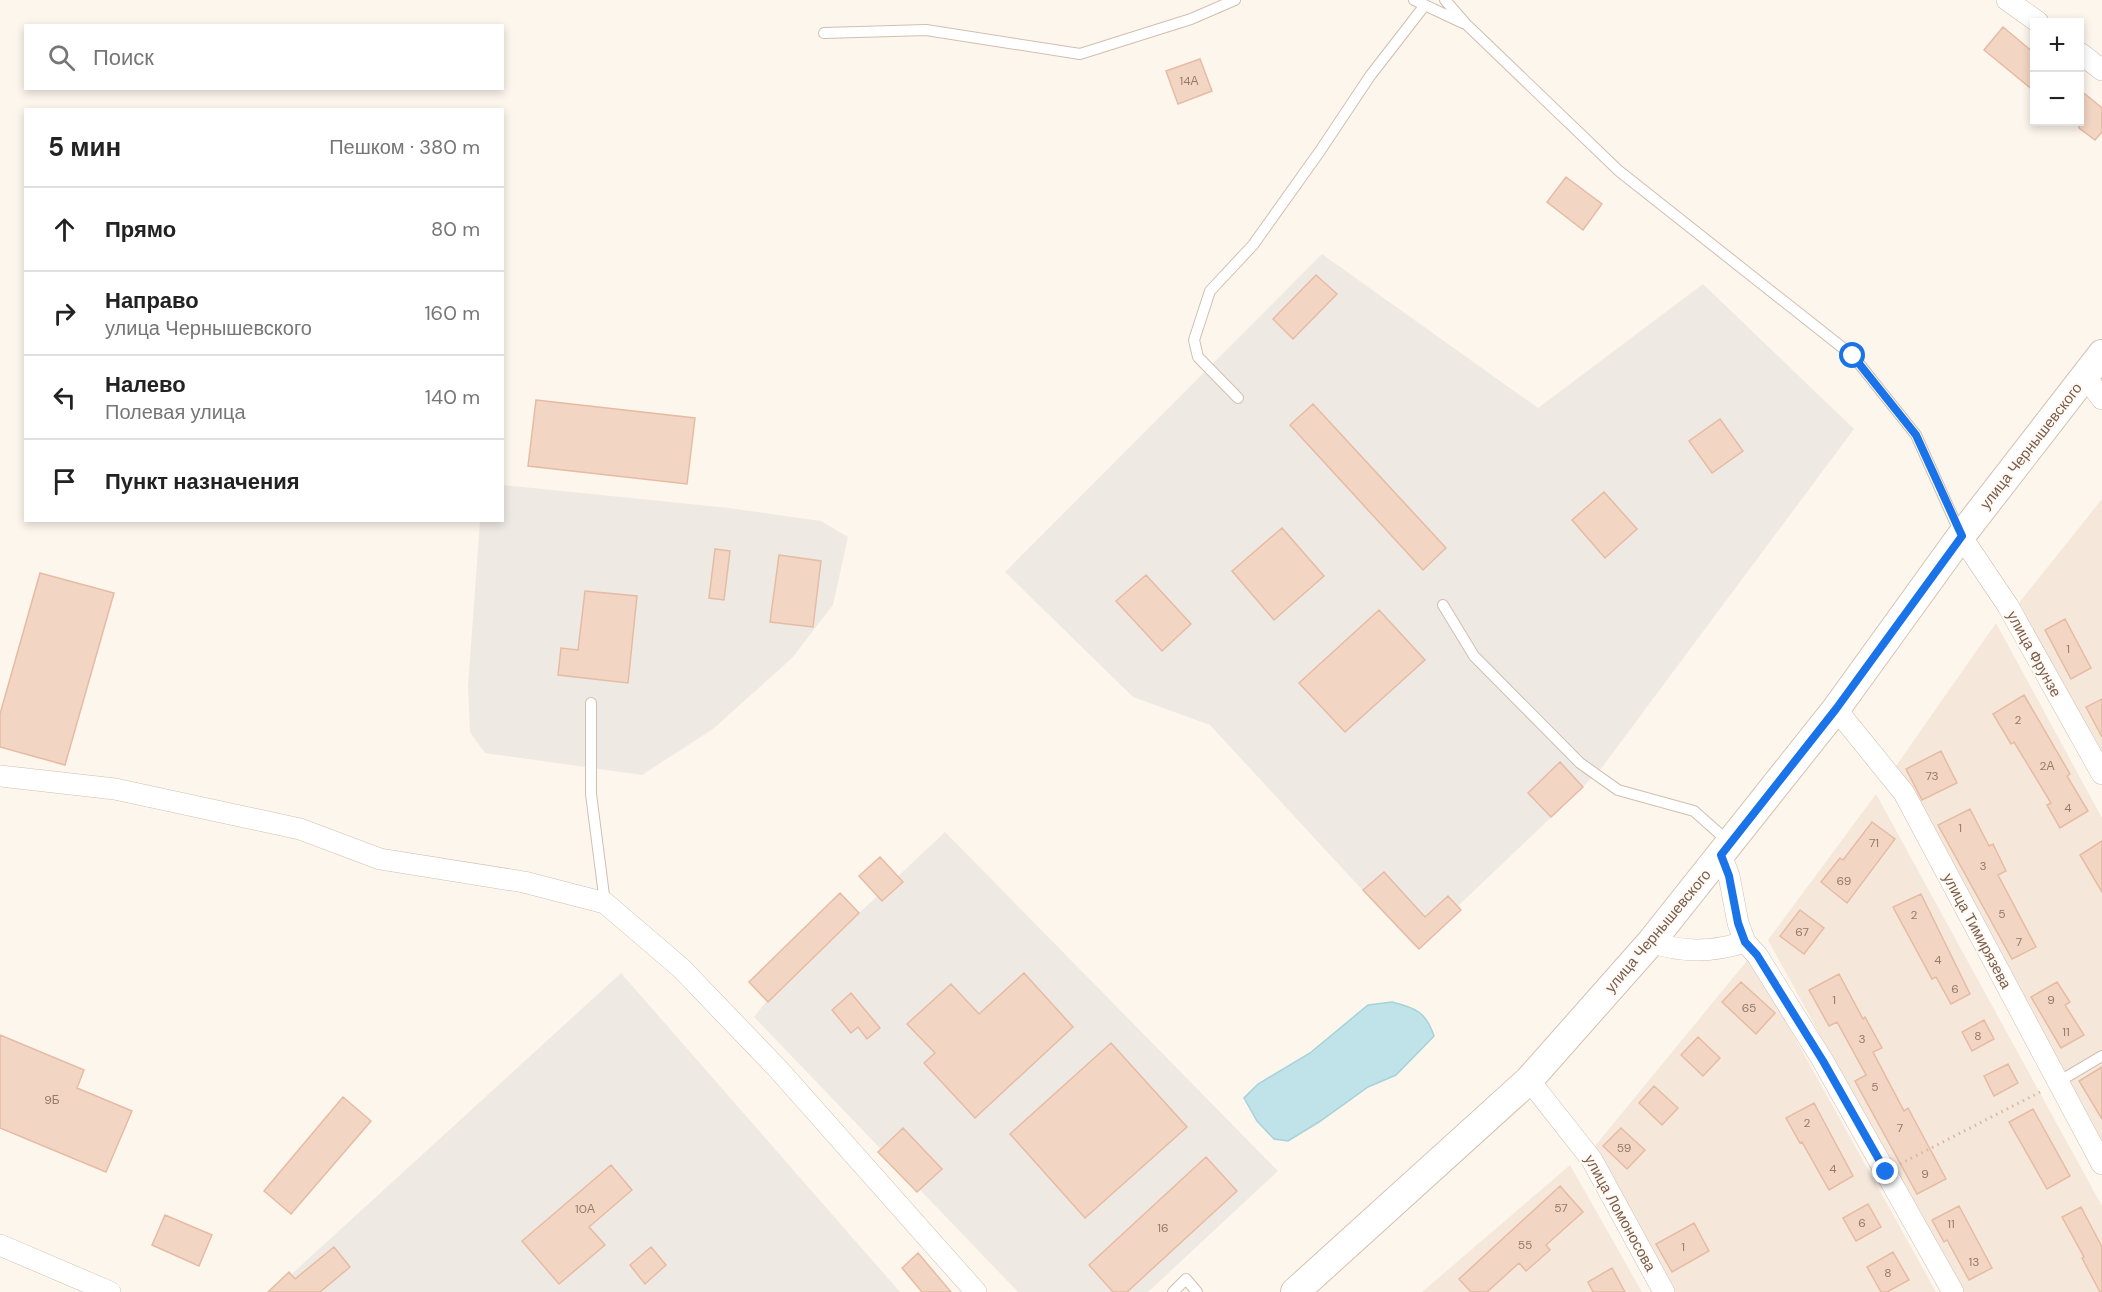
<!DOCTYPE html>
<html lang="ru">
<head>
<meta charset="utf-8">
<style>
	body { margin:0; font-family:"DM Sans",sans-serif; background:#f2f2f2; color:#222 }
	.controls { position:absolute; right:18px; top:18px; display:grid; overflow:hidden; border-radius:0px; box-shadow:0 3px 9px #0003 }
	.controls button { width:54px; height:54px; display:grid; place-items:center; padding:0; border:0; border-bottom:2px solid #e0e0e0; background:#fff; color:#222; font:30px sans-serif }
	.stop { position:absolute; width:18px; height:18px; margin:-14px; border:4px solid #1a73e8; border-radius:50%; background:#fff }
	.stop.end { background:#1a73e8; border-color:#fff; box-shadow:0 2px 6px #0008 }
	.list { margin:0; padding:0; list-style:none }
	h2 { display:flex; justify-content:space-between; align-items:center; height:78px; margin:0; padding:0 24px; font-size:26px }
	h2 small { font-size:20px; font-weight:400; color:#767676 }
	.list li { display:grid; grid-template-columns:39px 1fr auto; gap:18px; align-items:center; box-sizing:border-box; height:84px; padding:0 24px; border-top:2px solid #e0e0e0 }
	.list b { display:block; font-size:22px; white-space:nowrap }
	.list p { margin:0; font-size:20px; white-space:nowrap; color:#767676 }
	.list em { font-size:20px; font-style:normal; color:#767676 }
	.icon { flex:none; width:33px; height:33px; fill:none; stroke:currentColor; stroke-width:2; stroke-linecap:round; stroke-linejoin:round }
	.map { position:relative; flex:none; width:2102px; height:1292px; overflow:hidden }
	.search { position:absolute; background:#fff; box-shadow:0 3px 9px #0003; left:24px; top:24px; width:480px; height:66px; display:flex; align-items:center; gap:15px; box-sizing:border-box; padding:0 21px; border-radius:0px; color:#767676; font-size:22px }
	.panel { position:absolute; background:#fff; box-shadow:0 3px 9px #0003; left:24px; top:108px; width:480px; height:414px; border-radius:0px }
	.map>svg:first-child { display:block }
	.residential { fill:#f5e8da }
	.industrial { fill:#efe9e4 }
	.water { fill:#bfe3e8; stroke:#a5d3da; stroke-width:1.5 }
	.building { fill:#f3d5c3; stroke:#e6bba3; stroke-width:1.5 }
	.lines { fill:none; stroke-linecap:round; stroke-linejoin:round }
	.service-casing { stroke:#d1beb0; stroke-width:12 }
	.minor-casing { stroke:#d1beb0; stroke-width:22 }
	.secondary-casing { stroke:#d6c0b0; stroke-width:30 }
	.path { stroke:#d9b8a5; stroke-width:3; stroke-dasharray:1.5 4.5; stroke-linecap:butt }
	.service { stroke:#fff; stroke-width:10 }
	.minor { stroke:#fff; stroke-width:21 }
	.secondary { stroke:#fff; stroke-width:28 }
	.route { stroke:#1a73e8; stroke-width:8 }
	.labels { text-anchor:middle; stroke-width:4.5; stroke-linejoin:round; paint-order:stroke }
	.number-label { font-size:12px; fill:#987a6a }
	.street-label { font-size:15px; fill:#7a5c4d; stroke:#fffaf3 }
</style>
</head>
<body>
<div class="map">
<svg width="2102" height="1292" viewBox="0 0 2102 1292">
	<rect width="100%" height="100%" fill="#fdf6ec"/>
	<path class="residential" d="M2102,499V755L2018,604Z
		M1996,623L2102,818V1148L1896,766Z
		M1876,794L2102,1206V1292H1961L1768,940Z
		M1750,957L1936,1292H1676L1595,1146Z
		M1570,1165L1642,1292H1422Z"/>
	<path class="industrial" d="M1322,254L1538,408L1703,284L1854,429L1603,766L1583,787L1415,947L1210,725L1133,697L1005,572Z
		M503,485L729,508L821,521L848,537L833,605L792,658L713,729L642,775L485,753L470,732L468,686L480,521L502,520Z
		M945,832L1278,1171L1148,1292H1018L754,1017L768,999Z
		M621,973L900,1292H272Z"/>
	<path class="water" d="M1392,1002C1416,1008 1426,1012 1434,1036L1396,1075L1368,1087L1319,1122L1288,1141L1274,1139L1257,1121L1244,1098L1258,1084L1310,1053L1368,1005Z"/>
	<path class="building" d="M2003,27L2034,53V91L1984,50Z
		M1200,59L1212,91L1178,104L1166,71Z
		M2079,89L2102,108V132L2095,140L2079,128Z
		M1566,177L1602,204L1583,230L1547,202Z
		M1316,275L1337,294L1293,339L1273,319Z
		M536,400L695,418L687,484L528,466Z
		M1313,404L1446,548L1423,570L1290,425Z
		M1720,419L1743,451L1712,473L1689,441Z
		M1604,492L1637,529L1605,558L1572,520Z
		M1282,528L1324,576L1274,620L1232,571Z
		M715,549L730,551L724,600L709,598Z
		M779,555L821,561L813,627L770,622Z
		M40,573L114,593L65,765L0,747V714Z
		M1146,575L1191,624L1162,651L1116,601Z
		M585,591L637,596L628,683L558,675L561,648L578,650Z
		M1379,610L1425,660L1345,732L1299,683Z
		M2065,619L2091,668L2071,679L2045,630Z
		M2024,695L2070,774L2067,776L2088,811L2060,828L2047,805L2051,803L2014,742L2011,744L1993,714Z
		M2102,699V737L2086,707Z
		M1941,751L1957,783L1922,800L1906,769Z
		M1560,762L1583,787L1551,817L1528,793Z
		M1970,809L1989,846L1993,844L2006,871L1998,875L2036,947L2012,959L1938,825Z
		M1872,822L1895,839L1847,903L1821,882L1840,858L1843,860Z
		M2102,841V892L2080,855Z
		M880,857L903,882L882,901L859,876Z
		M1384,872L1425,917L1448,896L1461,910L1419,949L1363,890Z
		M840,893L859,913L768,1002L749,982Z
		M1921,894L1970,994L1951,1004L1936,977L1932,979L1893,907Z
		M1800,910L1824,928L1804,954L1780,936Z
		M1024,973L1073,1027L975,1118L924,1063L935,1053L907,1024L951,984L979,1014Z
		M1839,974L1863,1019L1865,1017L1882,1048L1873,1052L1904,1111L1908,1108L1946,1179L1917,1194L1855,1081L1866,1075L1837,1022L1829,1026L1809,990Z
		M1741,982L1775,1013L1756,1034L1722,1002Z
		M2057,982L2070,1002L2065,1005L2084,1035L2061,1048L2031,997Z
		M851,993L880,1028L867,1039L858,1027L851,1033L832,1010Z
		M1984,1020L1994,1039L1972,1051L1962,1032Z
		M0,1035L84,1070L77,1088L132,1111L106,1172L0,1128Z
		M1698,1037L1720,1058L1703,1076L1681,1055Z
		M1111,1043L1187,1127L1085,1218L1010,1134Z
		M2008,1064L2018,1083L1994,1096L1984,1076Z
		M2102,1067V1119L2079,1081Z
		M1654,1086L1678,1108L1662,1125L1639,1103Z
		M343,1097L371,1121L291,1214L264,1191Z
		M1814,1103L1853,1176L1829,1190L1802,1142L1800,1143L1786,1118Z
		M2033,1109L2070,1176L2047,1189L2009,1122Z
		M903,1128L942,1169L917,1192L878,1152Z
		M1621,1128L1645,1150L1627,1169L1603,1146Z
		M1206,1157L1237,1191L1127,1292H1113L1089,1265Z
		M611,1165L632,1190L589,1227L605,1245L559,1284L522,1241Z
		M1560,1186L1583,1212L1546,1245L1550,1250L1526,1271L1519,1263L1487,1292H1471L1459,1279Z
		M1868,1204L1881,1227L1856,1241L1843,1218Z
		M1959,1206L1992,1268L1969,1280L1947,1240L1944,1242L1932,1220Z
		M2081,1207L2102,1247V1292H2100L2082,1258L2084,1257L2062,1217Z
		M165,1215L212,1235L199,1266L152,1245Z
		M1694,1223L1709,1251L1672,1272L1656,1244Z
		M334,1247L350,1267L320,1292H268L289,1272L295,1279Z
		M651,1247L666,1265L645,1284L630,1265Z
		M1893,1252L1909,1280L1887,1292H1881L1867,1267Z
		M918,1253L951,1292H922L902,1268Z
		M1612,1268L1625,1292H1593L1588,1282Z"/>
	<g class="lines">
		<defs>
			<path id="service" d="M1414,0L1463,23
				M1445,0L1466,24L1619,171L1853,356L1916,435L1960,533
				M824,33L926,30L1080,54L1191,19L1235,0
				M1238,398L1198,357L1194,340L1210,291L1253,245L1320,151L1370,76L1425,5
				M1443,605L1474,656L1580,763L1618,790L1694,811L1730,843
				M591,703V794L605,903
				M2058,1082L2102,1056
				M1173,1292L1186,1279L1197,1292"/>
			<path id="minor" d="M2007,0L2038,22
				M2080,53L2102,70
				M2085,376L2102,399
				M1961,536L2008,606L2102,774
				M1836,709L1904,793L2102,1164
				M0,776L115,789L300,829L380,859L524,882L605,903L681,968L778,1069L976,1292
				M1721,855L1729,876L1738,923L1745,942L1757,955L1823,1061L1953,1292
				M1651,942C1682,953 1714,952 1745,942
				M1529,1080L1592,1160L1664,1292
				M0,1245L110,1292"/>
			<path id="secondary" d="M1295,1292L1529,1080L1651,942L1836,709L1961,536L2102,354"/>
		</defs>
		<use href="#service" class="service-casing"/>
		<use href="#minor" class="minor-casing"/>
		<use href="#secondary" class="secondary-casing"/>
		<path class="path" d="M1900,1164L2044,1090"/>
		<use href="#service" class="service"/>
		<use href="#minor" class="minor"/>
		<use href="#secondary" class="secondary"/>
	</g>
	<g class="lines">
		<path class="route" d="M1853,356L1916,435L1962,536L1836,709L1721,855L1729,876L1738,923L1745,942L1757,955L1823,1061L1886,1172"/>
	</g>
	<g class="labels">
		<g class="number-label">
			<text x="1189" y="85">14А</text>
			<text x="2068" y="653">1</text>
			<text x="2018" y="724">2</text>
			<text x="2047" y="770">2А</text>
			<text x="1932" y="780">73</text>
			<text x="2068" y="812">4</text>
			<text x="1960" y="832">1</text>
			<text x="1874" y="847">71</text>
			<text x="1983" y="870">3</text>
			<text x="1844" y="885">69</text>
			<text x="2002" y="918">5</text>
			<text x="1914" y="919">2</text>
			<text x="1802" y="936">67</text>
			<text x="2019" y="946">7</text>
			<text x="1938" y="964">4</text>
			<text x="1955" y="993">6</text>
			<text x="1834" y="1004">1</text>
			<text x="2051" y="1004">9</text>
			<text x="1749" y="1012">65</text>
			<text x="2066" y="1036">11</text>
			<text x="1978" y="1040">8</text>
			<text x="1862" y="1043">3</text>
			<text x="1875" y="1091">5</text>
			<text x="52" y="1104">9Б</text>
			<text x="1807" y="1127">2</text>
			<text x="1900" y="1132">7</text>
			<text x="1624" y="1152">59</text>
			<text x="1833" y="1173">4</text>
			<text x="1925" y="1178">9</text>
			<text x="1561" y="1212">57</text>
			<text x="585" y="1213">10А</text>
			<text x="1862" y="1227">6</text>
			<text x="1951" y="1228">11</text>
			<text x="1163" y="1232">16</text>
			<text x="1525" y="1249">55</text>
			<text x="1683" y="1251">1</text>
			<text x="1974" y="1266">13</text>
			<text x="1888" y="1277">8</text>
		</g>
		<g class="street-label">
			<text transform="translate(2031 446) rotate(-52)" y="5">улица Чернышевского</text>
			<text transform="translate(2034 654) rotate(61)" y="5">улица Фрунзе</text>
			<text transform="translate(1658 931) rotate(-50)" y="5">улица Чернышевского</text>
			<text transform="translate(1977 931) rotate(62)" y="5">улица Тимирязева</text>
			<text transform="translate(1620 1213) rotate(61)" y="5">улица Ломоносова</text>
		</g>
	</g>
</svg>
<div class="controls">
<button>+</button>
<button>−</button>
</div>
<div class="stop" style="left:1853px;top:356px"></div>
<div class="stop end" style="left:1886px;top:1172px"></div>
<div class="search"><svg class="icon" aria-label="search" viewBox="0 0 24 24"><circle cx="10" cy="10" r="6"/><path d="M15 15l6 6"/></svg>Поиск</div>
<section class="panel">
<h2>5 мин<small>Пешком · 380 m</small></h2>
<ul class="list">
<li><svg class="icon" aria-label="ahead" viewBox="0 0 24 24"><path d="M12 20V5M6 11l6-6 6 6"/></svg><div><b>Прямо</b></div><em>80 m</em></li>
<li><svg class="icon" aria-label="right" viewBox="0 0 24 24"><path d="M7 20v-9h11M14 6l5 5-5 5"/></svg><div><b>Направо</b><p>улица Чернышевского</p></div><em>160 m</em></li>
<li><svg class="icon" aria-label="left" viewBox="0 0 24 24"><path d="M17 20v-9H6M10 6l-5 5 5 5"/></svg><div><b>Налево</b><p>Полевая улица</p></div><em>140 m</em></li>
<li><svg class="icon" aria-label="arrive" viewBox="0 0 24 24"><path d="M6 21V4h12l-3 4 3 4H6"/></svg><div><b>Пункт назначения</b></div></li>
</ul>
</section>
</div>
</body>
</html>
